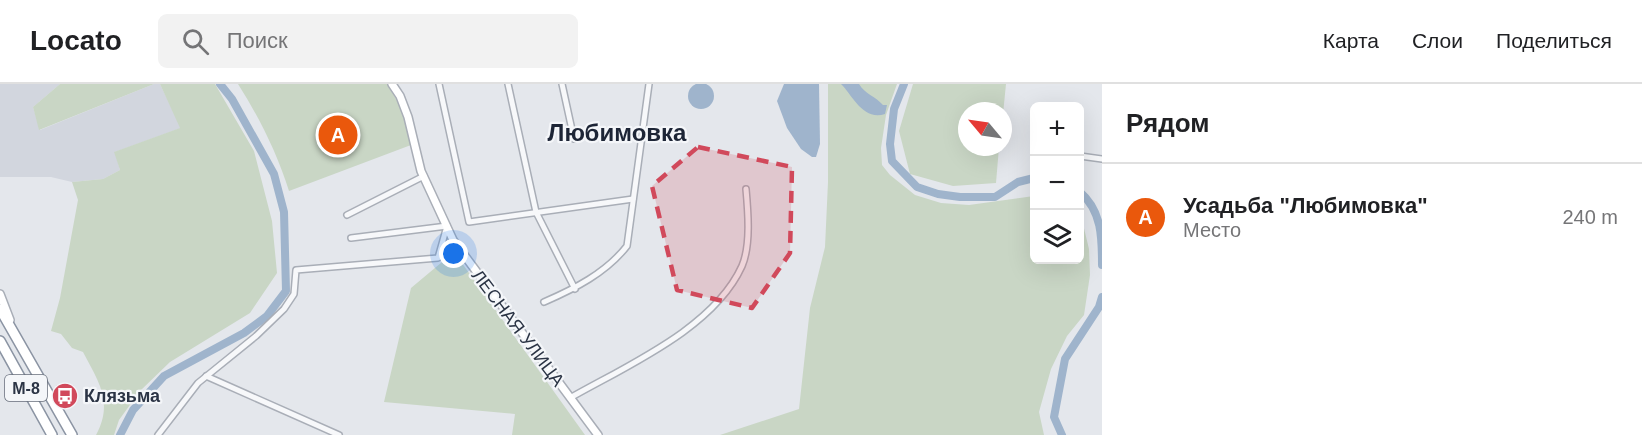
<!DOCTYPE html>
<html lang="ru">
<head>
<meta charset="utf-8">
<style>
	:root { --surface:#fff; --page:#f2f2f2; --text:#202124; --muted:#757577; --line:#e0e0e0; --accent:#ea580c }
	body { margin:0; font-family:Arial,sans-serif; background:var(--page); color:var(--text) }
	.controls { position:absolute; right:18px; top:18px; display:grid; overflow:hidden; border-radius:9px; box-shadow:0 6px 24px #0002 }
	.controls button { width:54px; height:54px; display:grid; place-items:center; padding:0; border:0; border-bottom:2px solid var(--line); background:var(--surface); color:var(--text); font:30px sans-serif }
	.compass { position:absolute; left:958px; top:18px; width:54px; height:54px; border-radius:50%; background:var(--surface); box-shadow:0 6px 24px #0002; rotate:299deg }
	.you { position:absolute; left:454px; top:170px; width:21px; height:21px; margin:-15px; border:4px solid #fff; border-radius:50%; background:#1a73e8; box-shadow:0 0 0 9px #1a73e833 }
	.badge { display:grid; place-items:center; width:39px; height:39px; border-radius:50%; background:var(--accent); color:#fff; font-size:20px; font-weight:700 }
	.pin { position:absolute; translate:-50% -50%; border:3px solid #fff; box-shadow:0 2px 6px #0006 }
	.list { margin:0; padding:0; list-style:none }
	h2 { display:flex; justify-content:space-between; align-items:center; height:78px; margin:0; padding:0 24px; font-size:26px }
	h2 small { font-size:20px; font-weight:400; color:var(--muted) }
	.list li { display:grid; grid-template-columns:39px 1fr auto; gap:18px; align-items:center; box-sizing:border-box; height:108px; padding:0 24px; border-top:2px solid var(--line) }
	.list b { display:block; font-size:22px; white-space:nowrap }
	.list p { margin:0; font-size:20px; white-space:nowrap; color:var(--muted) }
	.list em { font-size:20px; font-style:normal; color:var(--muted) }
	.icon { flex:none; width:33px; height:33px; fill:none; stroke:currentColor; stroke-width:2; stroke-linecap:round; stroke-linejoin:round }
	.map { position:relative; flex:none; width:1102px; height:351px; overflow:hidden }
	header { display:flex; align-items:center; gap:36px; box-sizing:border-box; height:84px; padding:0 30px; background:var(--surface); border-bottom:2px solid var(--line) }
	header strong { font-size:28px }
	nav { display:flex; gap:33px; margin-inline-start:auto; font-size:21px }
	.search { width:420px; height:54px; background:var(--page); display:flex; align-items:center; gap:15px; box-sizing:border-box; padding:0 21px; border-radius:9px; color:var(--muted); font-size:22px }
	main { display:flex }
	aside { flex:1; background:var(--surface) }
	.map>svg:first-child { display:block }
	.built { fill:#d2d6de }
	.green { fill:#c9d6c5 }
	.water { fill:#9fb4cc }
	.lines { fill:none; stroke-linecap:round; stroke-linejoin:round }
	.river { stroke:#9fb4cc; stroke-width:8 }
	.street-casing { stroke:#a9aeb7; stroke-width:8 }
	.secondary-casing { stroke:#a9aeb7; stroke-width:10 }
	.highway-casing { stroke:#8b94a3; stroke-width:12 }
	.street { stroke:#f7f8fa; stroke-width:5 }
	.secondary { stroke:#fff; stroke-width:7 }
	.highway { stroke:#fff; stroke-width:9 }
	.marked { fill:#d1495b; fill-opacity:0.2; stroke:#d1495b; stroke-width:4.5; stroke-dasharray:12 8; stroke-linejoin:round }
	.labels { text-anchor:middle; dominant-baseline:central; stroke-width:4.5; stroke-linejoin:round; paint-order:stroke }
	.shield { fill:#f4f6f9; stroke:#676e7b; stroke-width:1.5 }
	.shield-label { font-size:16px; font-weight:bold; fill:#2b3445 }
	.street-label { font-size:18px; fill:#2b3445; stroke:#f4f6f9 }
	.poi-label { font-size:18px; font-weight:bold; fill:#2b3445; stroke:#f4f6f9; text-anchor:start }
	.district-label { font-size:24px; font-weight:bold; fill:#1d2536; stroke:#f4f6f9 }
</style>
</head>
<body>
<header>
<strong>Locato</strong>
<div class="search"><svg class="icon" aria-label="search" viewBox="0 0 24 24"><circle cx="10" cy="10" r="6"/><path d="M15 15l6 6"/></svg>Поиск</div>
<nav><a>Карта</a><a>Слои</a><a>Поделиться</a></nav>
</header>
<main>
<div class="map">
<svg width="1102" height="351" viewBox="0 0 1102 351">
	<rect width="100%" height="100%" fill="#e4e7ec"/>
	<path class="built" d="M0,0H60L33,23L40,46L154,0H160L181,44L115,68L120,86L103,95L72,98L51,93H0Z"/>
	<g class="green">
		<path d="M60,0H154L39,46L33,23Z"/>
		<path d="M160,0H215L254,67L272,137L277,189L250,229L170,278L140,307L119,336L114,351H96C114,318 98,297 83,268L72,264L61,250L51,247L60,214L78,116L72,98L103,95L120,86L114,68L180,44Z"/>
		<path d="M238,0H387C401,20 406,38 411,61L289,107C277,69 259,33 238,0Z"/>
		<path d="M828,0H897L886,31L881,64L882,81L890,91L915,111L941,119L969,121L1034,112V176H1080V131L1081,132L1089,165L1090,191L1084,231L1067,252L1051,285L1039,328L1044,351H720L799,325L810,224L825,163L828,98Z"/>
		<path d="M913,0H1006L1003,30V27H967V63H999L996,99L953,102L910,90L899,47Z"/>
		<path d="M454,168L585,351H512L515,330L384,318L411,204Z"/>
	</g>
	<g class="water">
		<circle cx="701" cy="12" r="13"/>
		<path d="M784,0H819L820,60L816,73H812L801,65L787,44L777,17Z"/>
		<path d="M841,0H859C865,10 875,12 883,21H887L885,30C863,37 853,12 841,0Z"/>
	</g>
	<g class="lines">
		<g class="river">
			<path d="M904,0L894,25L890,60L892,77L917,103L938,110L960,113H995L1018,98L1034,94"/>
			<path d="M1080,108C1102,127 1102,154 1102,181"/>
			<path d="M120,351L133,326L164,292L244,249L267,232L286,207L284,128L274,90L232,15L220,0"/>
			<path d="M1062,351L1054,333L1065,275L1099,223L1102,213"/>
		</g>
		<g class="street-casing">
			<g id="street">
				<path d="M439,0L469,138L633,115"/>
				<path d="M508,0L536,128L575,205"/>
				<path d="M562,0L574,55"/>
				<path d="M1080,72L1102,75"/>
				<path d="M347,131L424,92"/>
				<path d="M544,218C574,205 606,189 627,162L649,0"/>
				<path d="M206,292L339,351"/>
				<path d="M570,314C628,281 714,244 742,182C751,161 748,127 746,105"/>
				<path d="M158,351L198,299L256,252L284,225L294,210L296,186L438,174L447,142L351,154"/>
			</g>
		</g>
		<g class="secondary-casing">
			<g id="secondary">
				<path d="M392,0L400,12L408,33L421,87L453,156L598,351"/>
				<path d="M0,210L10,236"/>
			</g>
		</g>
		<g class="highway-casing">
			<g id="highway">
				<path d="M0,225L72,351"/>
				<path d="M0,257L52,351"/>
			</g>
		</g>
		<use href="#street" class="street"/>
		<use href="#secondary" class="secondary"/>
		<use href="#highway" class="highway"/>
	</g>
	<path class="marked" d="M698,63L792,83L790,169L752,224L677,206L652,102Z"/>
	<defs>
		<g id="bus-disc" transform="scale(1.35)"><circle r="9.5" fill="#d1495b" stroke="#f4f6f9"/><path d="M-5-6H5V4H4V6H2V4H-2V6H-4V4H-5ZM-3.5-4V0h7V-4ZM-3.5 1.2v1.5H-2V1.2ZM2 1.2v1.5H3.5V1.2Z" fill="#fff"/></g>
	</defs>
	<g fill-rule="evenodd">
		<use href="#bus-disc" x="65" y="312"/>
	</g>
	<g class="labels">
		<rect class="shield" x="5" y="291" width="42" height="26" rx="4.5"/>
		<g class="shield-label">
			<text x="26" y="304">М-8</text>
		</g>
		<g class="street-label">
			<text transform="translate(518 244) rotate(53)">ЛЕСНАЯ УЛИЦА</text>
		</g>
		<g class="poi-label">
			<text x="84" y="312">Клязьма</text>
		</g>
		<g class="district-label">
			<text x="617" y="48">Любимовка</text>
		</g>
	</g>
</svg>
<div class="controls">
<button>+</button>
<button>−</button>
<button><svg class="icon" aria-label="layers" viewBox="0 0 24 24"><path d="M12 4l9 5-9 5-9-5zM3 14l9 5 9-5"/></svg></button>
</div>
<svg class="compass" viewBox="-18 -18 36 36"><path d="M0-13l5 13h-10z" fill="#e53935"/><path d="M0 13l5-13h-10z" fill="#757577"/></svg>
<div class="you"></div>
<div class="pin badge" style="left:338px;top:51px">A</div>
</div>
<aside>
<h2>Рядом<small></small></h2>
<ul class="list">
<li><span class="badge">A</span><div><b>Усадьба &quot;Любимовка&quot;</b><p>Место</p></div><em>240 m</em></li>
</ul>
</aside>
</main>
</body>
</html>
